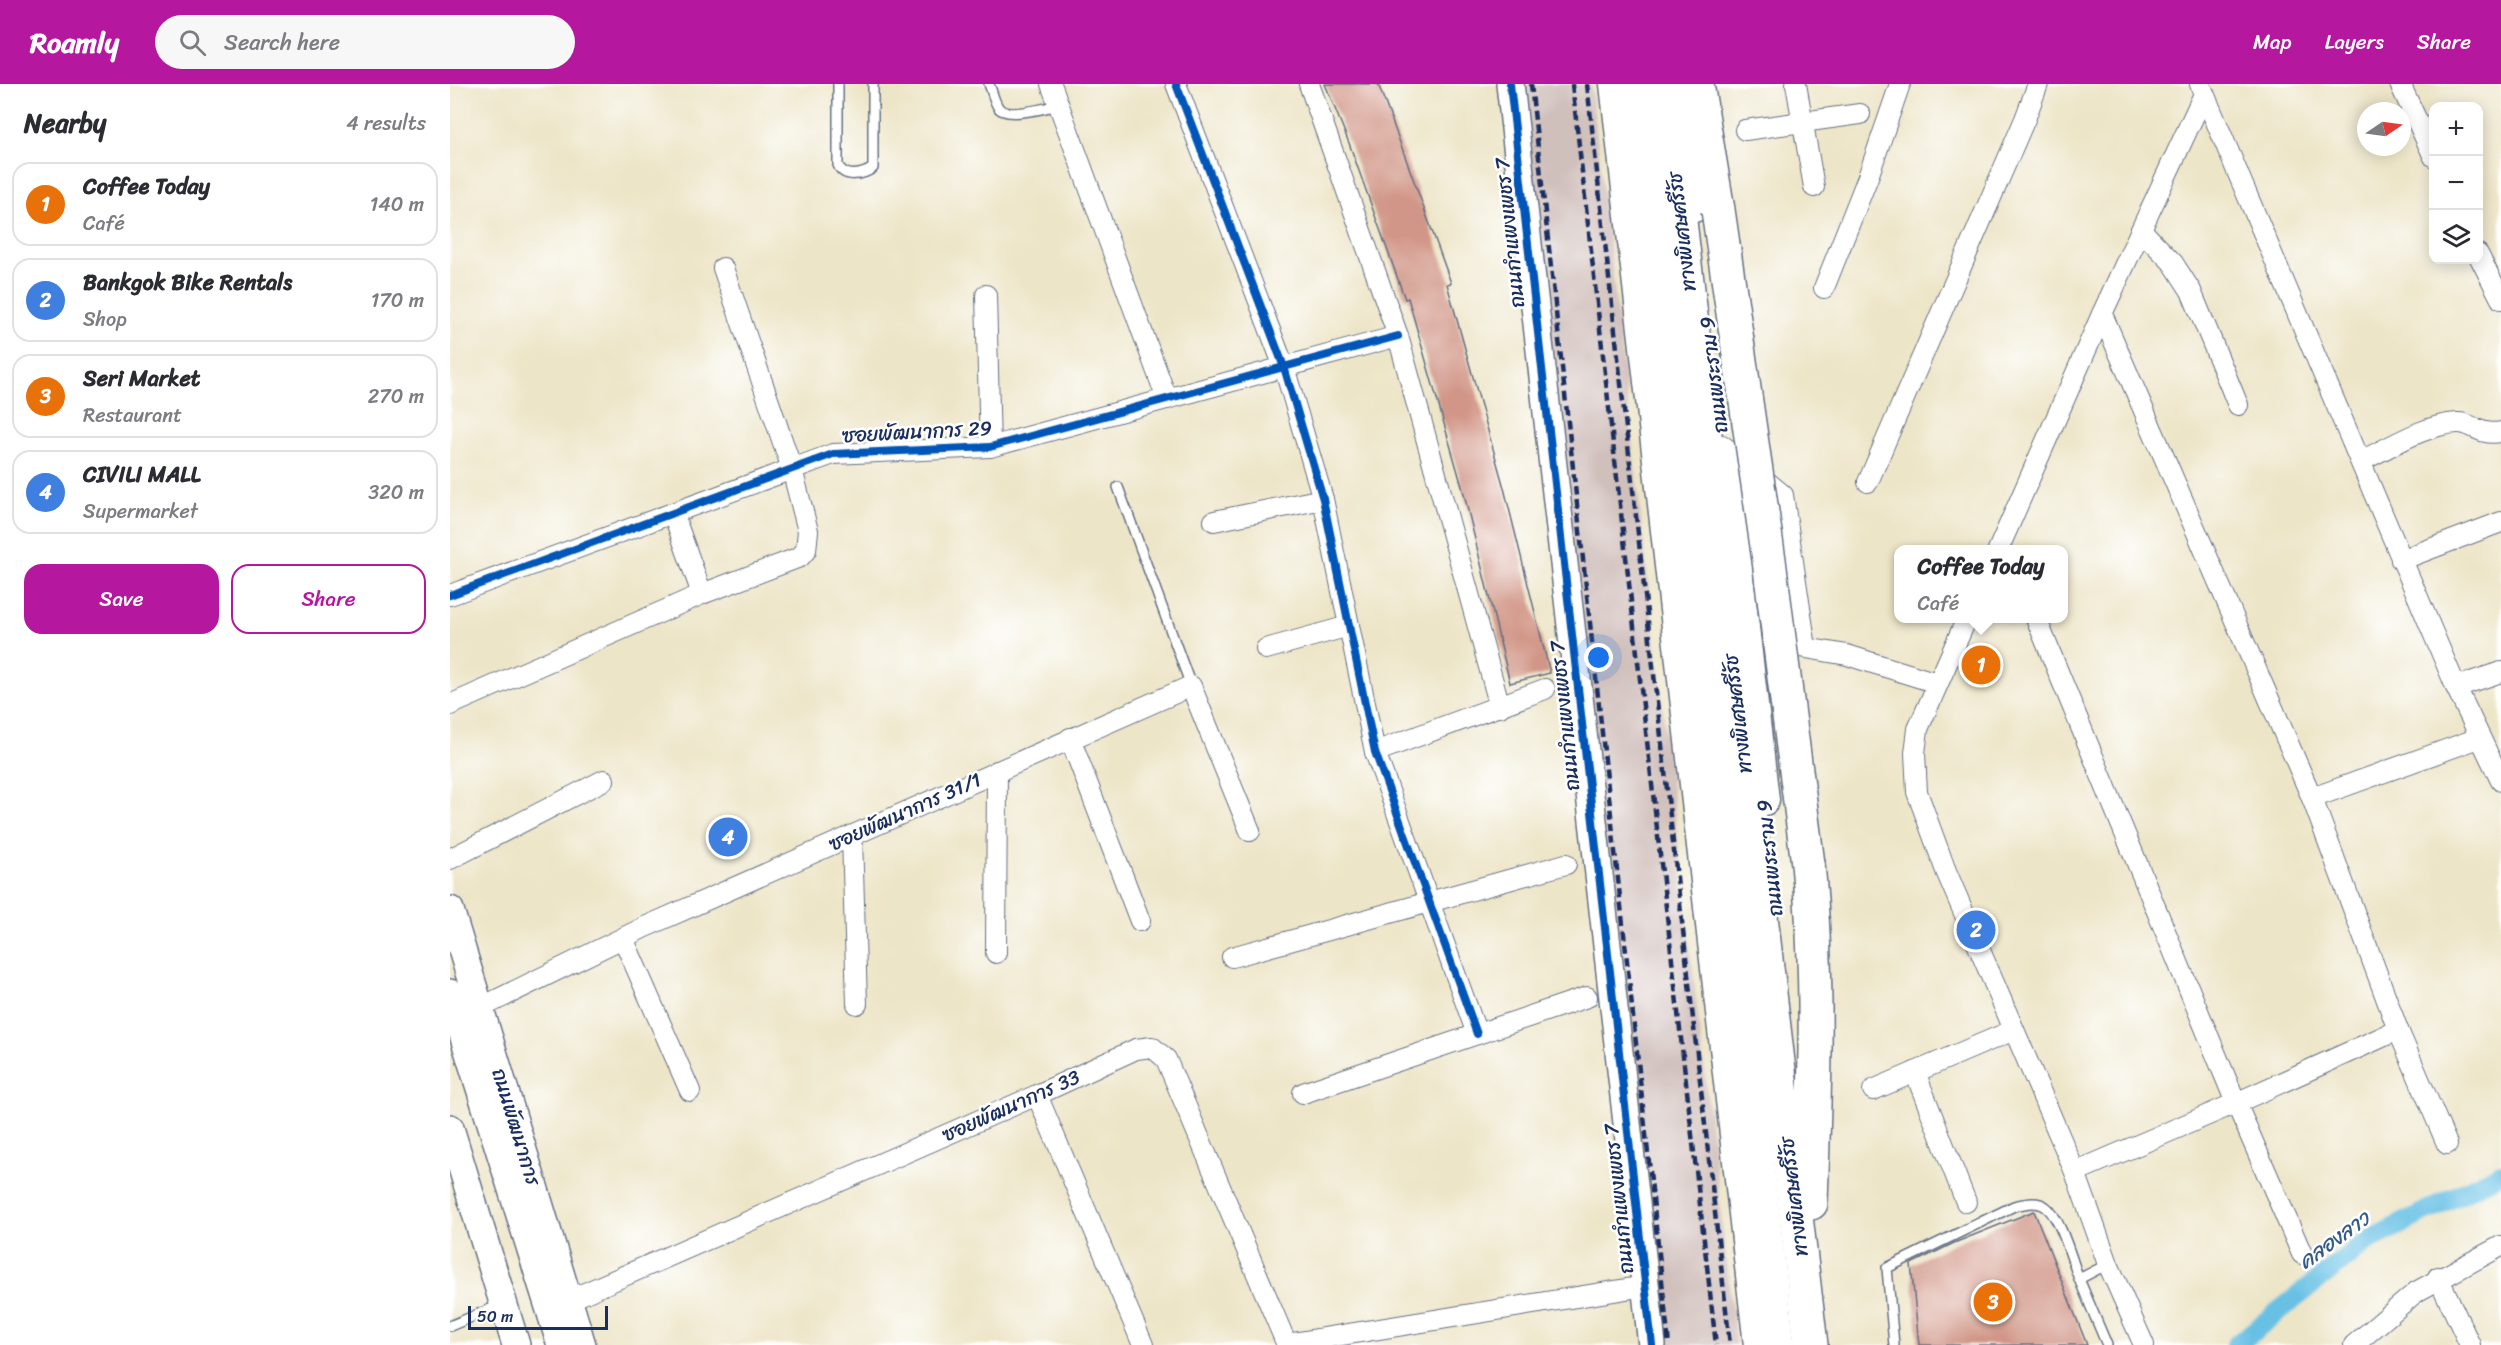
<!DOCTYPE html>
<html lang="en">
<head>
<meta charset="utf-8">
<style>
	:root { --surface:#fff; --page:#f7f7f7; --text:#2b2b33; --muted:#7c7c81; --line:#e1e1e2; --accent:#b5179e }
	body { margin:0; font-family:Sriracha,"Playpen Sans Thai",sans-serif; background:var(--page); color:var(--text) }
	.controls { position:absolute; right:18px; top:18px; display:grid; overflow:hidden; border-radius:12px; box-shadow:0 3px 15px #0003 }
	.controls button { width:54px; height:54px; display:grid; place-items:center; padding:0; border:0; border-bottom:2px solid var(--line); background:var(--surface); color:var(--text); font:30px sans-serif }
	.compass { position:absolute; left:1907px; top:18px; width:54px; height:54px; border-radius:50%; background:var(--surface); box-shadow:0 3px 15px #0003; rotate:77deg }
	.scale { position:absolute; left:18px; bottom:15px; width:140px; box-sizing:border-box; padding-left:6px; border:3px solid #1b2f5e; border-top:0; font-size:16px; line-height:21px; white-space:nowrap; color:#1b2f5e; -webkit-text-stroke:4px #fff; paint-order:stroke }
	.you { position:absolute; left:1149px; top:574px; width:21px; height:21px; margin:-15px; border:4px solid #fff; border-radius:50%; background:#1a73e8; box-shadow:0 0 0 9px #1a73e833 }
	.badge { display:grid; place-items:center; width:39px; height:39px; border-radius:50%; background:var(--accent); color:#fff; font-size:20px; font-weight:700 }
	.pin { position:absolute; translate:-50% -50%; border:3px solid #fff; box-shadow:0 2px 6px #0006 }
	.popup { position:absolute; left:1444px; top:461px; width:174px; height:78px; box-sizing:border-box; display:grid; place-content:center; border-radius:12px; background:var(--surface); filter:drop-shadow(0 2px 4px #0005); font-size:20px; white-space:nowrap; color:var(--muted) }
	.popup b { font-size:22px; color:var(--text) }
	.popup::after { content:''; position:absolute; left:50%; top:100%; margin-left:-12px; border:12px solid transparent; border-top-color:var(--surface) }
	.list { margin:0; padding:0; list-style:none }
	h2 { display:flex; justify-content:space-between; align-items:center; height:78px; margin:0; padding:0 24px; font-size:26px }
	h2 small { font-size:20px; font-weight:400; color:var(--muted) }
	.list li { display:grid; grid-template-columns:39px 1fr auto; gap:18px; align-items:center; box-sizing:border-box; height:84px; margin:0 12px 12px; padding:0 12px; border:2px solid var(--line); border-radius:18px }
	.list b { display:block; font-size:22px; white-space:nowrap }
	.list p { margin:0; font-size:20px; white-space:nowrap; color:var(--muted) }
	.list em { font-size:20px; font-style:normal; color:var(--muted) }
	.actions { display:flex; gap:12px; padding:18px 24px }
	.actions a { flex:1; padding:14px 0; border:2px solid var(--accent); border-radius:18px; text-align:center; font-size:21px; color:var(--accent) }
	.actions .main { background:var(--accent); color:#fff }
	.icon { flex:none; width:33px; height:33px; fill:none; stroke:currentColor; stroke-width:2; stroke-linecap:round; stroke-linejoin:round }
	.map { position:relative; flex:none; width:2051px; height:1261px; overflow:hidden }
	header { display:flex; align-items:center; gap:36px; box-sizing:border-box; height:84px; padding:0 30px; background:var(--accent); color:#fff }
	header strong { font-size:28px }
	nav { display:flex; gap:33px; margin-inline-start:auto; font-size:21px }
	.search { width:420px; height:54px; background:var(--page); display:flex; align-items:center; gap:15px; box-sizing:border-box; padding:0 21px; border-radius:33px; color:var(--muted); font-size:22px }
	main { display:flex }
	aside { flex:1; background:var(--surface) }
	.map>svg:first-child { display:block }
	.industrial { fill:#d0c0bc }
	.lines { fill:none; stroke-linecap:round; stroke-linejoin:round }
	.canal { stroke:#68c1e5; stroke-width:20 }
	.building { fill:#d19687 }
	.lane-casing { stroke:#646f83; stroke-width:12 }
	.street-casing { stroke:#646f83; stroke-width:22 }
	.secondary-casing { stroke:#646f83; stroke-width:30 }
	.primary-casing { stroke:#646f83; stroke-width:33 }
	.highway-casing { stroke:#646f83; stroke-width:36 }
	.lane { stroke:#fff; stroke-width:9 }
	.street { stroke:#fff; stroke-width:20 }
	.secondary { stroke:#fff; stroke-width:27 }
	.primary { stroke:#fff; stroke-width:30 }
	.highway { stroke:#fff; stroke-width:33 }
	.rail { stroke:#1b2f5e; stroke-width:4.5; stroke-dasharray:9 4.5; stroke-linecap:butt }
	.highway-bridge-casing { stroke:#646f83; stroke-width:36; stroke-linecap:butt }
	.highway-bridge { stroke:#fff; stroke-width:33 }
	.cycleway-casing { stroke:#fff; stroke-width:11 }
	.cycleway { stroke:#0057b8; stroke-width:8 }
	.labels { text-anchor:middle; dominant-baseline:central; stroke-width:5; stroke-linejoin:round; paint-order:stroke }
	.street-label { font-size:20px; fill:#1b2f5e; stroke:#fff }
	.water-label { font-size:21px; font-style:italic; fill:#325b86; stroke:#fff }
</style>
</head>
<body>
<header>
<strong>Roamly</strong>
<div class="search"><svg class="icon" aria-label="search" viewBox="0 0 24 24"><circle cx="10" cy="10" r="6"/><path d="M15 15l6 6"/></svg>Search here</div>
<nav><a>Map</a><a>Layers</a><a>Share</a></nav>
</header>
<main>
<aside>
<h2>Nearby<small>4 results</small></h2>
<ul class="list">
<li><span class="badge" style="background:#e8710a">1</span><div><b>Coffee Today</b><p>Café</p></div><em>140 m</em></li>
<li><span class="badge" style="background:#3f7fe0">2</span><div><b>Bankgok Bike Rentals</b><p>Shop</p></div><em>170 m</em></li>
<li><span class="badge" style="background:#e8710a">3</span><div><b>Seri Market</b><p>Restaurant</p></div><em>270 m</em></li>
<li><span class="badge" style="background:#3f7fe0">4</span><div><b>CIVILI MALL</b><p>Supermarket</p></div><em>320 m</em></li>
</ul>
<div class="actions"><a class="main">Save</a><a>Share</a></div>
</aside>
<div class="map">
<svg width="2051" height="1261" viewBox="0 0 2051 1261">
	<rect width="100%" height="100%" fill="#fff"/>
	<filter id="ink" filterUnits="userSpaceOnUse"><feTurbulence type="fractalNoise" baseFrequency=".0167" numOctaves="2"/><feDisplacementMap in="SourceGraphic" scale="12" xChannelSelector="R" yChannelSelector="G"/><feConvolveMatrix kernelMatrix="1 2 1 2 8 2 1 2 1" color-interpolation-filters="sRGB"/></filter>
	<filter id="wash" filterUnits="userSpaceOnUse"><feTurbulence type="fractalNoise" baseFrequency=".008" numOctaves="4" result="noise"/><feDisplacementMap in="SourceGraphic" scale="24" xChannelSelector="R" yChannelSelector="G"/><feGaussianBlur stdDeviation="1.35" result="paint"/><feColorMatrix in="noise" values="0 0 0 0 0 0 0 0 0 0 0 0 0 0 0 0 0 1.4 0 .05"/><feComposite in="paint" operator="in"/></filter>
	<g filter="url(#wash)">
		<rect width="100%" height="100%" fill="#ede5c7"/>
		<path class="industrial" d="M1057,0H1141L1286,1261H1197Z"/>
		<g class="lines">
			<path class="canal" d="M1786,1261L1916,1158L2051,1089"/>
		</g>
		<g id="blocks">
			<g class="building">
				<path d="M875,0H928L948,53L1001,199L997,200L1054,404L1100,589L1060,599L1013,406L958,214L955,215L899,59Z"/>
				<path d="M1584,1127L1637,1261H1469L1461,1180L1504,1159Z"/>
			</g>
		</g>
	</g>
	<g filter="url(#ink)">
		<use href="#blocks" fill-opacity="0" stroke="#646f83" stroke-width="1.5"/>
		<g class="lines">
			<g class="lane-casing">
				<g id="lane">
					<path d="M388,0V81C394,95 413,91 423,84V0"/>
					<path d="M539,0C542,7 544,17 548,23C555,35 596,24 608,21"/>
					<path d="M668,403L741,602"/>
					<path d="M1629,1195L1657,1261"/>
					<path d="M0,1242L50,1221"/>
					<path d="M1444,1261L1437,1184L1564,1122C1574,1120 1587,1116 1596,1123C1611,1134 1622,1177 1629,1195L1658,1180"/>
				</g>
			</g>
			<g class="street-casing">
				<g id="street">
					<path d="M601,0L717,315"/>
					<path d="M726,0L834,283L873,415L925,668L1027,950"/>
					<path d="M859,0L948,252L1050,623"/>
					<path d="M1346,0L1364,103"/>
					<path d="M1750,0L2006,603L2051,697"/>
					<path d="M1950,0L1984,73"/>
					<path d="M1295,46L1410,30"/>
					<path d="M1691,146L1723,179L1741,207L1788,321"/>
					<path d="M2028,170L2051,215"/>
					<path d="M1374,204L1418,93L1450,0"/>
					<path d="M536,211L540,363"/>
					<path d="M1652,230L1862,714L1948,946L1997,1060"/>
					<path d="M1272,361L1333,411L1356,564L1397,571L1487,599"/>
					<path d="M1911,377C1941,363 1974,341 2007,339C2023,338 2027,352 2051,348"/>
					<path d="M1418,398L1575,35L1588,0"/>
					<path d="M223,429L252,510"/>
					<path d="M764,437L873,415"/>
					<path d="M1548,466L1652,230L1754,10"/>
					<path d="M1951,476L2051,438"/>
					<path d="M0,511L383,370L540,363L948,252"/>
					<path d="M1517,534L1468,645L1465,669L1467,708L1496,787L1625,1088L1658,1180L1694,1261"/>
					<path d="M1586,534L1786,1019L1852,1170"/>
					<path d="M816,565L899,542"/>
					<path d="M2006,603L2051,588"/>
					<path d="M0,621L252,510L350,473L356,466L358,447L342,385L273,184"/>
					<path d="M620,654L690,837"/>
					<path d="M925,668L1095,605"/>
					<path d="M1862,714L2029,654"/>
					<path d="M402,752L407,920"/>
					<path d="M0,775L154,696"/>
					<path d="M173,854L240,1007"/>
					<path d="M546,869L547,687"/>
					<path d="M782,873L1116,780"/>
					<path d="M30,924L195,843L741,602L800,747"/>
					<path d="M1465,988L1516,1118"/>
					<path d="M1423,1006L1564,946"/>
					<path d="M853,1009L1137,913"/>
					<path d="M587,1011L693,1261"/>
					<path d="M1625,1088L1786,1019L1948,946"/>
					<path d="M1988,1193L2020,1261"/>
					<path d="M119,1216L587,1011L686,965L702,963L716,975L837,1261"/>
					<path d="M836,1260L1195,1202"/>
					<path d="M1904,1261L1966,1208L2051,1162"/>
				</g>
			</g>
			<g class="secondary-casing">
				<g id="secondary">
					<path d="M1060,0L1202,1261"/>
					<path d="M0,826L132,1261"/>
					<path d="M0,909L111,1261"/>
					<path d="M0,1044L66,1261"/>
				</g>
			</g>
			<g class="primary-casing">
				<g id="primary">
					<path d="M1165,0L1309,1261"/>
					<path d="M1233,0L1244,123"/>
					<path d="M1275,379L1314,716"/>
				</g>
			</g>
			<g class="highway-casing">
				<g id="highway">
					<path d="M1183,0L1328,1261"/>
					<path d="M1214,0L1361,1261"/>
					<path d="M1247,0L1268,126"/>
					<path d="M1358,780C1369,893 1365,1005 1361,1119"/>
				</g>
			</g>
			<use href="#lane" class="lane"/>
			<use href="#street" class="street"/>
			<use href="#secondary" class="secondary"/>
			<use href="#primary" class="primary"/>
			<use href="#highway" class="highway"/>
			<g class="rail">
				<path d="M1081,0L1219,1261"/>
				<path d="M1122,0L1266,1261"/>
				<path d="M1137,0L1280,1261"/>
			</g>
			<g class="highway-bridge-casing">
				<path id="highway-bridge" d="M1268,126L1319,476L1358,780"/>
			</g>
			<use href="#highway-bridge" class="highway-bridge"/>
			<g class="cycleway-casing">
				<g id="cycleway">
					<path d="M726,0L834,283L873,415L925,668L1027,950"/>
					<path d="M1060,0L1202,1261"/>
					<path d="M0,511L383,370L540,363L948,252"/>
				</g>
			</g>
			<use href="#cycleway" class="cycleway"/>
		</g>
	</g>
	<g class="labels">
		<g class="street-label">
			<text transform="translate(1232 148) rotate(-97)">ทางพิเศษศรีรัช</text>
			<text transform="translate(1060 149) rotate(-96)">ถนนกำแพงเพชร 7</text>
			<text transform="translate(1264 291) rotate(-97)">ถนนพระราม 9</text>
			<text transform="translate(467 348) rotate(-3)">ซอยพัฒนาการ 29</text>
			<text transform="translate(1288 630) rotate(-97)">ทางพิเศษศรีรัช</text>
			<text transform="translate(1115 632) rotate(-96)">ถนนกำแพงเพชร 7</text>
			<text transform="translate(455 728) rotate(-24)">ซอยพัฒนาการ 31/1</text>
			<text transform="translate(1320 774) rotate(-96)">ถนนพระราม 9</text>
			<text transform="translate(561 1022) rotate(-24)">ซอยพัฒนาการ 33</text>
			<text transform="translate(66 1043) rotate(73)">ถนนพัฒนาการ</text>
			<text transform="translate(1344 1113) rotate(-97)">ทางพิเศษศรีรัช</text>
			<text transform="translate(1169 1115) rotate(-96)">ถนนกำแพงเพชร 7</text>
		</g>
		<g class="water-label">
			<text transform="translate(1884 1156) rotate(-36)">คลองลาว</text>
		</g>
	</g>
</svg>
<div class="controls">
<button>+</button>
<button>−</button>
<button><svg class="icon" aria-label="layers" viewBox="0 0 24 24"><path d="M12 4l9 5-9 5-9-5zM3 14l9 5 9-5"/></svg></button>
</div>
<svg class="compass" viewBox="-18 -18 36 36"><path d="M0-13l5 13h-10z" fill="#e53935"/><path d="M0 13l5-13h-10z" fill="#7c7c81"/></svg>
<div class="scale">50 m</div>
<div class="you"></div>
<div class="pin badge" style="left:1531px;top:581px;background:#e8710a">1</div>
<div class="popup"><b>Coffee Today</b>Café</div>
<div class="pin badge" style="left:1526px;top:846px;background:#3f7fe0">2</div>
<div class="pin badge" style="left:1543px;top:1218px;background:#e8710a">3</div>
<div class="pin badge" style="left:278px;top:753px;background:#3f7fe0">4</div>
</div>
</main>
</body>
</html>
